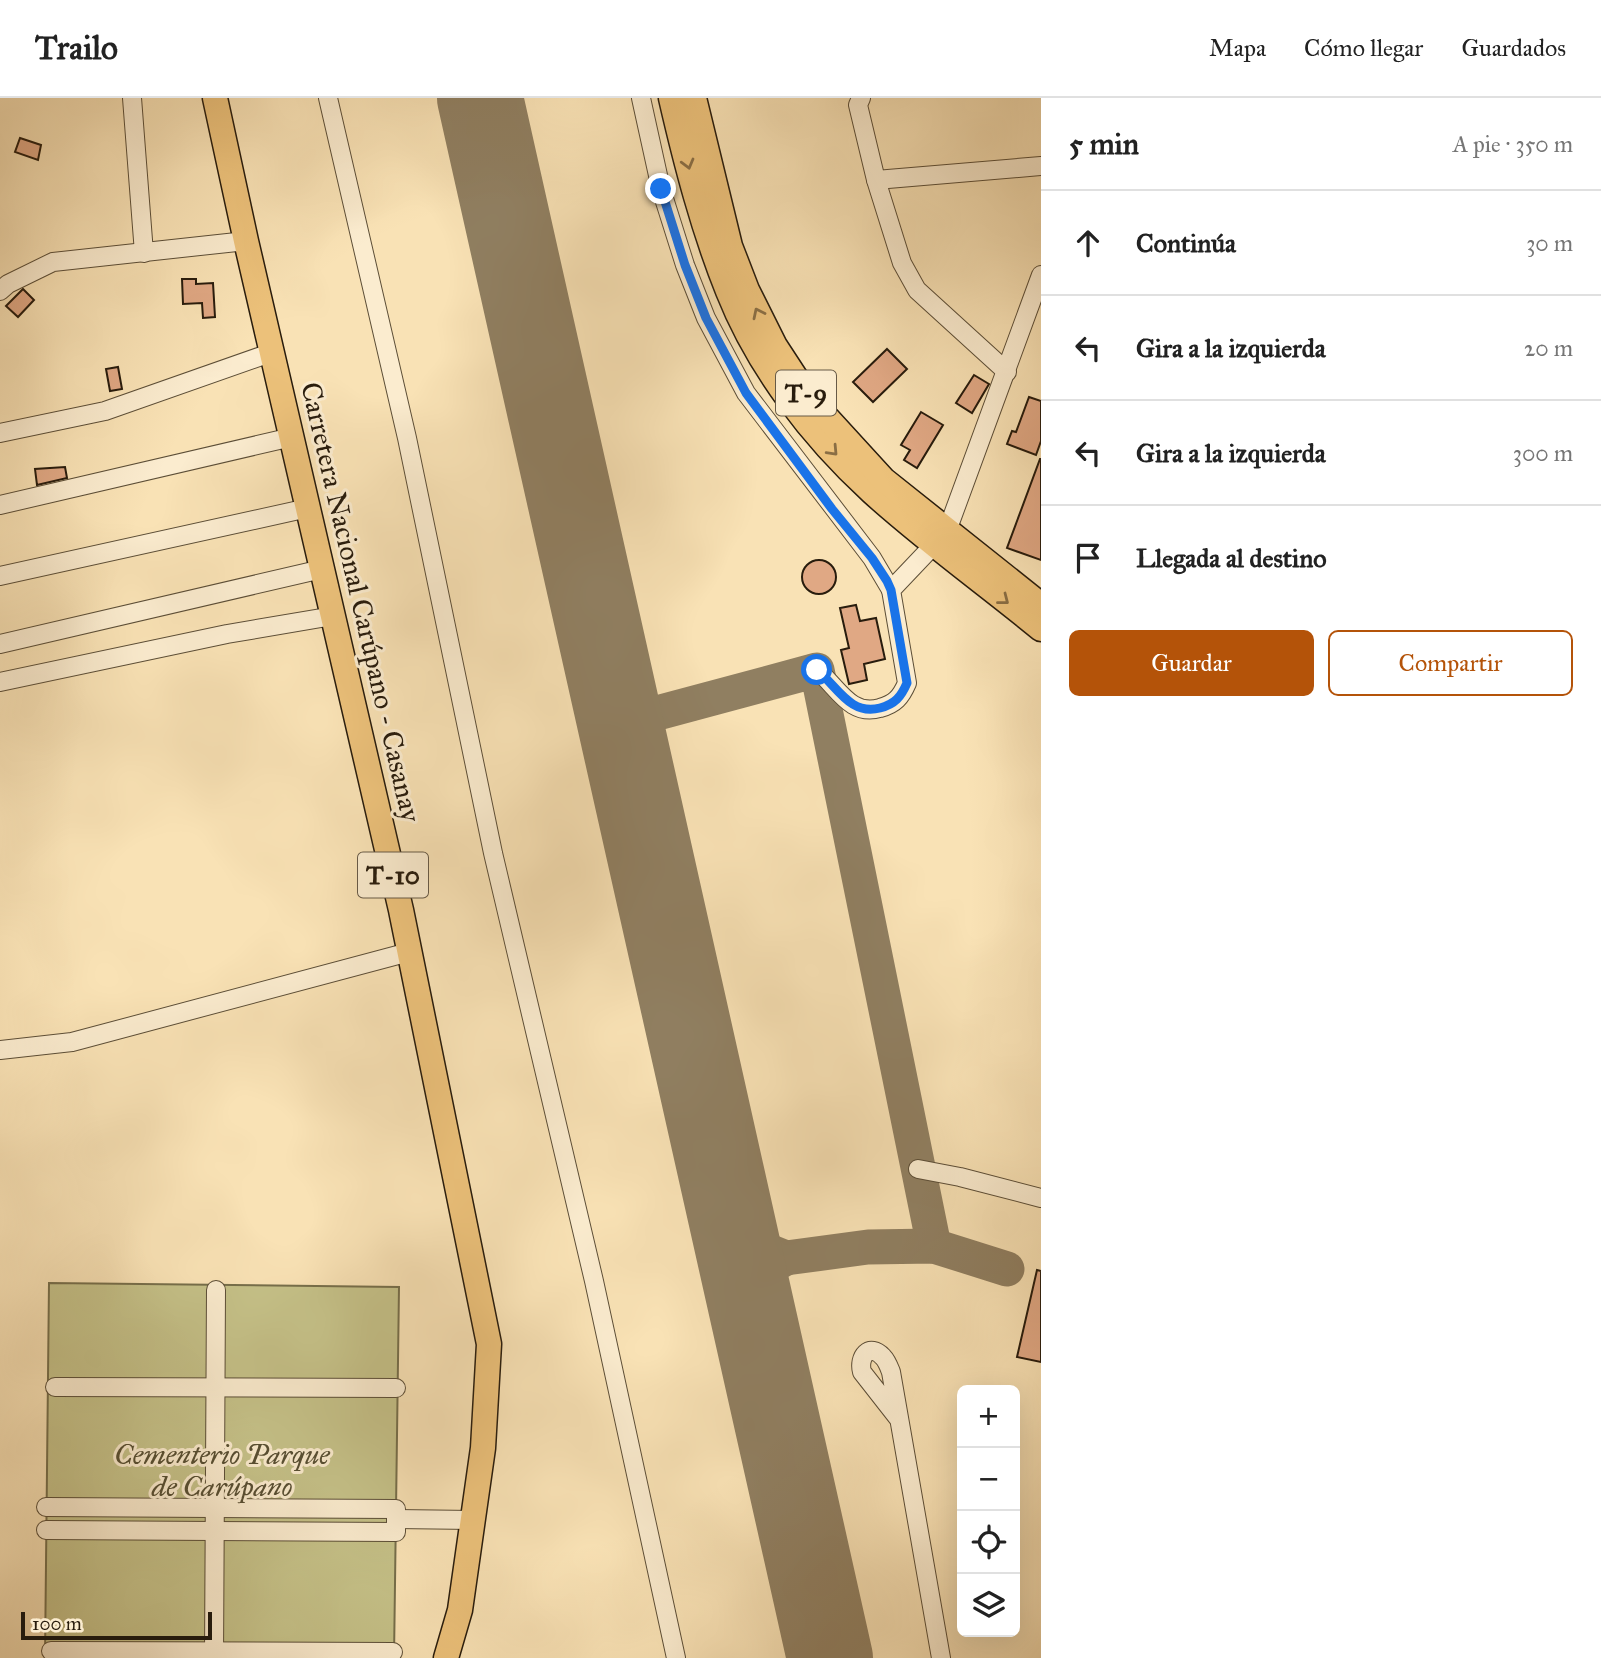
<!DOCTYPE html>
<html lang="es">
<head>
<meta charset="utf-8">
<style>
	:root { --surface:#fff; --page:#f6f6f6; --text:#222; --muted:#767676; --line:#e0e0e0; --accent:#b45309 }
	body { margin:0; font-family:"IM FELL Great Primer",serif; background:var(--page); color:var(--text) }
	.controls { position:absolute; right:21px; bottom:21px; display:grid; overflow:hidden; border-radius:10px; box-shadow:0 7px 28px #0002 }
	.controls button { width:63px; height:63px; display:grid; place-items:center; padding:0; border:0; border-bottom:2px solid var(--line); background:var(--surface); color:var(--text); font:35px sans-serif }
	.scale { position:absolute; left:21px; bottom:18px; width:191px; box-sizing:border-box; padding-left:7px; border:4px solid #281c0d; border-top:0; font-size:19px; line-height:24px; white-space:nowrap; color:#281c0d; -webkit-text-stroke:5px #fbeccf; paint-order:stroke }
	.stop { position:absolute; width:21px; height:21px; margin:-16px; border:5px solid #1a73e8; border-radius:50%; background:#fff }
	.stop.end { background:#1a73e8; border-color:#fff; box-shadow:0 2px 7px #0008 }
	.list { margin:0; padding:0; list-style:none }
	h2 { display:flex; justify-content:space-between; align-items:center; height:91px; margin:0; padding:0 28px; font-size:30px }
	h2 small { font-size:23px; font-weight:400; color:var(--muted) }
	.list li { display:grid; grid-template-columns:46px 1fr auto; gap:21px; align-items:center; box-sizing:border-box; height:105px; padding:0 28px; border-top:2px solid var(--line) }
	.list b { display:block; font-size:26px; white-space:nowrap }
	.list em { font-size:23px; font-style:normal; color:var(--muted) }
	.actions { display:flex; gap:14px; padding:21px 28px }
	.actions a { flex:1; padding:16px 0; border:2px solid var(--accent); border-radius:10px; text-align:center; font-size:24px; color:var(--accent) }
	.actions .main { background:var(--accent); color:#fff }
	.icon { flex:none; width:38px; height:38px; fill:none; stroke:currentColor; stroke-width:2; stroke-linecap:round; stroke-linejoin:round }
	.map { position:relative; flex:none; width:1041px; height:1560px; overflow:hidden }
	header { display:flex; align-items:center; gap:42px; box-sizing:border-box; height:98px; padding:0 35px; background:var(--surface); border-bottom:2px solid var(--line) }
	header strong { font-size:33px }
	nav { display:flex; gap:38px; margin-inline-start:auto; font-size:24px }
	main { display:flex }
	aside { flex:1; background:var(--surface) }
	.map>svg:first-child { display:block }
	.green { fill:#c5c188; stroke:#766e4a; stroke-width:2 }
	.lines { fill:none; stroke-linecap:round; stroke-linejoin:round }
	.taxiway { stroke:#907f61; stroke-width:35 }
	.runway { stroke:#907f61; stroke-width:86 }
	.building { fill:#e0a884; stroke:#281c0d; stroke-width:2 }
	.minor-casing { stroke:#5c4e37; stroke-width:20 }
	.highway-casing { stroke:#281c0d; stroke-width:27 }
	.minor { stroke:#fbeccf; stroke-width:18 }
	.highway { stroke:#ecc17a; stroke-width:24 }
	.oneway { stroke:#8a6e44 }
	.route { stroke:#1a73e8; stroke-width:9 }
	.labels { text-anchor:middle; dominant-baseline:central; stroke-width:6; stroke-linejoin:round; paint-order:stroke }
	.shield { fill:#fbeccf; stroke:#675a47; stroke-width:2 }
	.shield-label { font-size:26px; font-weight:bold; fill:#281c0d }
	.street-label { font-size:28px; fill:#281c0d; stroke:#fbeccf }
	.park-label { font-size:28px; font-style:italic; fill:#574e32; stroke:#fbeccf }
</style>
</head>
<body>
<header>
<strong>Trailo</strong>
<nav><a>Mapa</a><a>Cómo llegar</a><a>Guardados</a></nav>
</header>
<main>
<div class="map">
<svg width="1041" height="1560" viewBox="0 0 1041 1560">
	<rect width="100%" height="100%" fill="#f9e2b5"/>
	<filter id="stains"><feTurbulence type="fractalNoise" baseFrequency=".00286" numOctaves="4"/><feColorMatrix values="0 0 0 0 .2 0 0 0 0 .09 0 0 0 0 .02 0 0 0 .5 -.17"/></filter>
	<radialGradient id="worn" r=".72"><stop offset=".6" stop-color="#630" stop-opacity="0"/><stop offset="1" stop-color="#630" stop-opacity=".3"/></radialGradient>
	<path class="green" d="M49,1185L399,1189L394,1560H45Z"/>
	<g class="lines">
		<g class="taxiway">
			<path d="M620,625L817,572L934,1148"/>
			<path d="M733,1130L749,1145L786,1160C764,1171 759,1182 750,1204"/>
			<path d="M786,1160L868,1149L934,1148L1007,1171"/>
		</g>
		<path class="runway" d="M480,0L830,1560"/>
	</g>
	<g class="building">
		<path d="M20,40L41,47L38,62L15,54Z"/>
		<path d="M182,181H196V186L213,185L215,219L203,220L202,205L183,206Z"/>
		<path d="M23,191L34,202L18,219L6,208Z"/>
		<path d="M887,251L907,271L873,304L853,284Z"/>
		<path d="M118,269L122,291L110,293L106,271Z"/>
		<path d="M974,277L989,286L972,315L956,305Z"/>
		<path d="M1029,299L1041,303V343L1036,357L1007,346L1012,333L1016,334Z"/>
		<path d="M921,314L943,327L917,370L904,362L910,352L901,347Z"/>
		<path d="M1040,361H1041V462L1007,450Z"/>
		<path d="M65,369L67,380L37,387L35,371Z"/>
		<circle cx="819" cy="479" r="17"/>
		<path d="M856,507L860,523L876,520L885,561L864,566L867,582L849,586L841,552L849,550L840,510Z"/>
		<path d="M1037,1172L1041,1173V1264L1017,1259Z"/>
	</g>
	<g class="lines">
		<g class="minor-casing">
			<g id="minor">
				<path d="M132,0L144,155"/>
				<path d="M328,0L407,340L493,755L594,1183L676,1560"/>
				<path d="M641,0L661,91L685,167L706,220L746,295L872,460L891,492"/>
				<path d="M861,0L858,7L876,82L902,165L917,192L1007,274"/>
				<path d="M876,82L1041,68"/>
				<path d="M0,193L8,186L53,164L246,143"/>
				<path d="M0,335L105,313L273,254"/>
				<path d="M0,407L292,339"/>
				<path d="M0,478L308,410"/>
				<path d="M0,546L322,471"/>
				<path d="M817,572C837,588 850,619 880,610C895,606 901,599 907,585L891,492L947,433L1041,177"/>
				<path d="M0,584L227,536L333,518"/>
				<path d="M0,952L72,944L409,854"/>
				<path d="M918,1071L960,1079L1041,1100"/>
				<path d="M55,1289L396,1290"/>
				<path d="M898,1320L862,1274C858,1259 869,1244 883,1259C887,1263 889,1269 891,1274L941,1560"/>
				<path d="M396,1421L473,1422"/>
				<path d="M46,1432L396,1434V1411L46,1409"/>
				<path d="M51,1553L393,1554"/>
				<path d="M214,1560L216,1192"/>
			</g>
		</g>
		<g class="highway-casing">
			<g id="highway">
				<path d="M215,0L246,143L401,812L489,1246L483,1350L460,1512L446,1560"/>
				<path d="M671,0C686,65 703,131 728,193C758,269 812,339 872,394C926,443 985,485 1041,531"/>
				<path d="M694,0L730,148L747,192L775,248L809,300L884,382L1041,507"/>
			</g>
		</g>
		<use href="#minor" class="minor"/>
		<use href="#highway" class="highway"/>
	</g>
	<defs><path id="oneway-chevron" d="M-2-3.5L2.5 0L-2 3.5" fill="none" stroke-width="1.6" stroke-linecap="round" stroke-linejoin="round" transform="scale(1.75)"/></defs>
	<g class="oneway">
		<use href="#oneway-chevron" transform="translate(688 66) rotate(75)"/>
		<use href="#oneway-chevron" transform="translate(758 215) rotate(-116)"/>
		<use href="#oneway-chevron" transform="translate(833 353) rotate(47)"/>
		<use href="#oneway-chevron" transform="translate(1004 502) rotate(38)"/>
	</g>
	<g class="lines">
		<path class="route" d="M661,91L685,167L706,220L746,295L832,411L872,460L887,483L891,492L907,585C901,599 895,606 880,610C850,618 837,588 817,572"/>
	</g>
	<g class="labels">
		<g class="shield">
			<rect x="776" y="272.5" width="60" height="45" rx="5"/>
			<rect x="358" y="754.5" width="70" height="45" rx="5"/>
		</g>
		<g class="shield-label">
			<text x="806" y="295">T-9</text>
			<text x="393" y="777">T-10</text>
		</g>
		<g class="street-label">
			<text transform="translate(361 504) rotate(77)">Carretera Nacional Carúpano - Casanay</text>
		</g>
		<g class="park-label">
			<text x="222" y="1356">Cementerio Parque<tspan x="222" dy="32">de Carúpano</tspan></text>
		</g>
	</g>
	<rect width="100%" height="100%" filter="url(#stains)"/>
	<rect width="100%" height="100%" fill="url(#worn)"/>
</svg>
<div class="controls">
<button>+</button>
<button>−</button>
<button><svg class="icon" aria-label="locate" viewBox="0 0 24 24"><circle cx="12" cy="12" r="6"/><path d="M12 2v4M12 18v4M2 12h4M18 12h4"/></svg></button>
<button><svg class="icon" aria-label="layers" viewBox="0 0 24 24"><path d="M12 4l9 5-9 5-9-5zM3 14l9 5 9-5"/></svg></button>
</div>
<div class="scale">100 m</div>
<div class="stop" style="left:817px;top:572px"></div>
<div class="stop end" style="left:661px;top:91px"></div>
</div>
<aside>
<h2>5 min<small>A pie · 350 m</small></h2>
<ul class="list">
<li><svg class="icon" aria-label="ahead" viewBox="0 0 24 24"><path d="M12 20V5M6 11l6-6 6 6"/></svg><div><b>Continúa</b></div><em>30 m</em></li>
<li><svg class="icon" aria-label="left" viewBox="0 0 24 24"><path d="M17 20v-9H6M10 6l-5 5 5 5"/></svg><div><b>Gira a la izquierda</b></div><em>20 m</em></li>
<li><svg class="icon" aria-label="left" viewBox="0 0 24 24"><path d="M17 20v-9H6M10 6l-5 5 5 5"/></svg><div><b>Gira a la izquierda</b></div><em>300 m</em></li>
<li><svg class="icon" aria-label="arrive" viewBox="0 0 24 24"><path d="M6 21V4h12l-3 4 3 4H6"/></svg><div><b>Llegada al destino</b></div></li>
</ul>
<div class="actions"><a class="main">Guardar</a><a>Compartir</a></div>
</aside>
</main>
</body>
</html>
